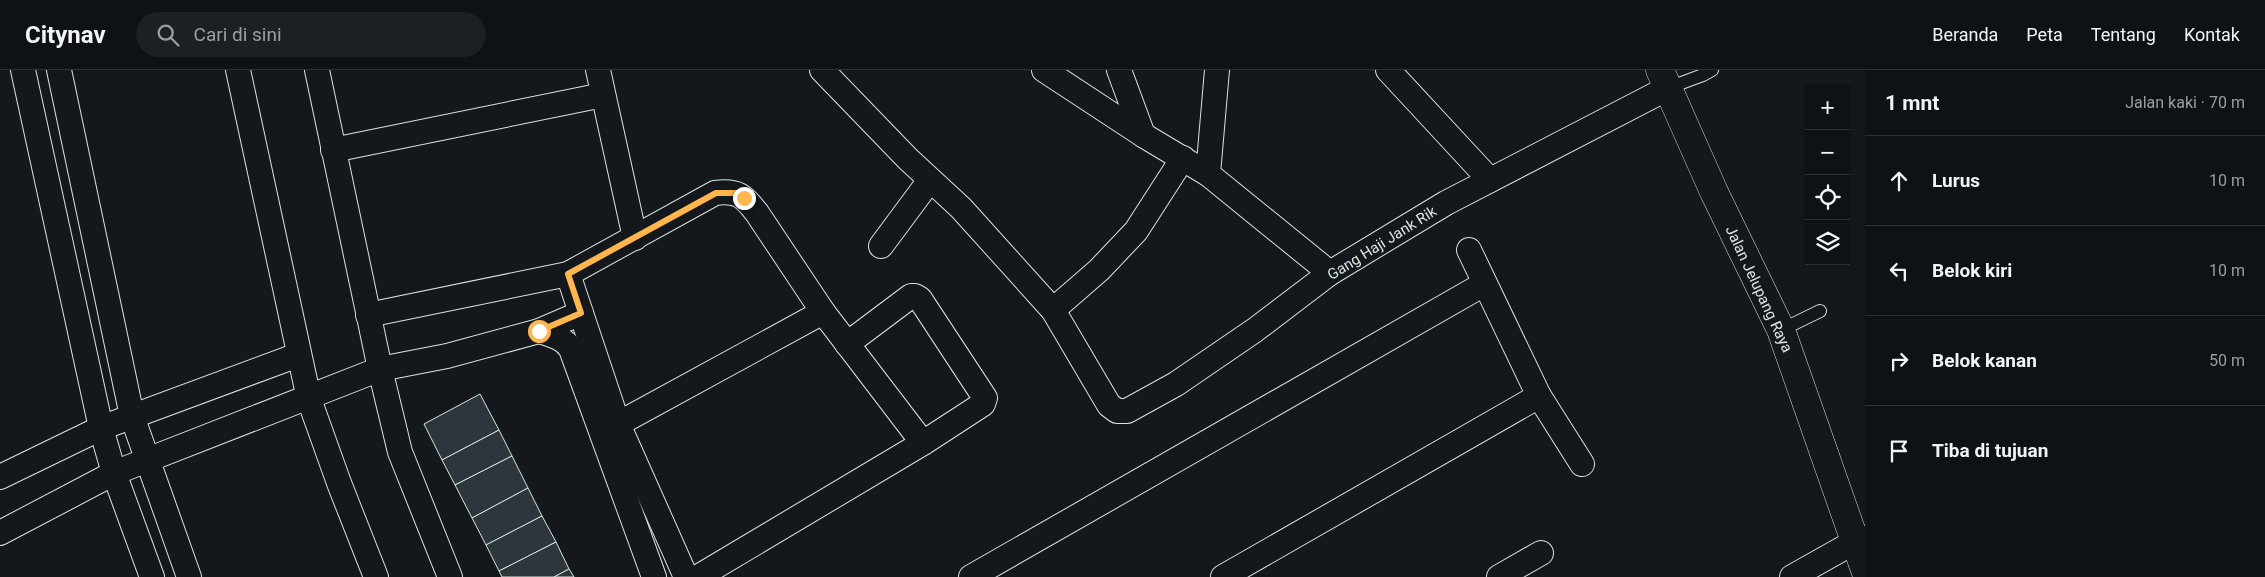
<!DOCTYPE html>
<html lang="id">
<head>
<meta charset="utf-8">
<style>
	:root { --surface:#0f1215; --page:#1d2022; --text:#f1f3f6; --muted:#9b9ea0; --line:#2f3234 }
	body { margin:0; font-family:Roboto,sans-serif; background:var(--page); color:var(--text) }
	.controls { position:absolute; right:15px; top:15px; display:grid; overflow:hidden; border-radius:0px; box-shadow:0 1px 4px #0004 }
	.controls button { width:45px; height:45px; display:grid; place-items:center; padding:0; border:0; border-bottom:1px solid var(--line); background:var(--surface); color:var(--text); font:25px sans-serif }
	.stop { position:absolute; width:15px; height:15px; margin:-11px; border:4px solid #ffb74d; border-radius:50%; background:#fff }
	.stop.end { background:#ffb74d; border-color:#fff; box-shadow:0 1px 5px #0008 }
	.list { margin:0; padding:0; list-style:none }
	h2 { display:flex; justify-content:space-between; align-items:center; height:65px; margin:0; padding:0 20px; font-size:21px }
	h2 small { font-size:16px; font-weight:400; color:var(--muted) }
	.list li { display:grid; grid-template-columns:32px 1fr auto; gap:15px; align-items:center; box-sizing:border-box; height:90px; padding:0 20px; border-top:1px solid var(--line) }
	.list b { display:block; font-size:19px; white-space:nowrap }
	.list em { font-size:16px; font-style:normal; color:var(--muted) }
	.icon { flex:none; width:28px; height:28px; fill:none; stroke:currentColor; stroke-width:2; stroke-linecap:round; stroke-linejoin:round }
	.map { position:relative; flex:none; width:1865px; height:507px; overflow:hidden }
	header { display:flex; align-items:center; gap:30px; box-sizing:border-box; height:70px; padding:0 25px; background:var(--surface); border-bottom:1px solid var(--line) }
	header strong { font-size:24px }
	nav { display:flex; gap:28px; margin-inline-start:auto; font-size:18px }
	.search { width:350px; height:45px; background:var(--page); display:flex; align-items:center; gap:12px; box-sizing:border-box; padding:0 18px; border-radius:28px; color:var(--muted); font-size:19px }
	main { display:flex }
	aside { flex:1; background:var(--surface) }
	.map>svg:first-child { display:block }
	.building { fill:#2c363c; stroke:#d8e6dc }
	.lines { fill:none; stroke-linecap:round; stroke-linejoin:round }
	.lane-casing { stroke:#d8e6dc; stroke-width:14 }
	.street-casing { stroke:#d8e6dc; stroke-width:26 }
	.secondary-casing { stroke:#d8e6dc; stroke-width:29 }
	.lane { stroke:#14181c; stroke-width:12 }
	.street { stroke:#14181c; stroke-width:24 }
	.secondary { stroke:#14181c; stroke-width:28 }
	.route { stroke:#ffb74d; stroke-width:6 }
	.labels { text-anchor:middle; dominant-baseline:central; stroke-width:4; stroke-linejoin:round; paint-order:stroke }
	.street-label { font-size:15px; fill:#d8e6dc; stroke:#14181c }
</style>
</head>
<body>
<header>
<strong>Citynav</strong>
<div class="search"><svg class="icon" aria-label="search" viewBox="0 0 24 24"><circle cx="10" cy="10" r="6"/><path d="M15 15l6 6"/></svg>Cari di sini</div>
<nav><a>Beranda</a><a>Peta</a><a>Tentang</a><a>Kontak</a></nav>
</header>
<main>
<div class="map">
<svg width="1865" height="507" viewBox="0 0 1865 507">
	<rect width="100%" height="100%" fill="#14181c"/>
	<g class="building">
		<path d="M480,324L499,360L442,390L424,354Z"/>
		<path d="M499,360L512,386L455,415L442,390Z"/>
		<path d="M512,386L528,418L472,448L455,415Z"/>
		<path d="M528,418L542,446L486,475L472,448Z"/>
		<path d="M542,446L556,472L499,501L486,475Z"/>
		<path d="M556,472L569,499L554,507H502L499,501Z"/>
		<path d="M569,499L574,507H554Z"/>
	</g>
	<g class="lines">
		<g class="lane-casing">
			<g id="lane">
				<path d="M1668,18L1703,5L1712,0"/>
				<path d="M1781,260L1820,241"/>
			</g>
		</g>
		<g class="street-casing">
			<g id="street">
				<path d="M23,0L101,358L114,403L152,507"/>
				<path d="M59,0L132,346L189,507"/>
				<path d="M238,0L309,329L339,413L376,507"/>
				<path d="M317,0L380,299L400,382L450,507"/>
				<path d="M598,0L635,168"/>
				<path d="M822,0L908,89L961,138L1053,240L1109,335L1117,341H1127L1176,314L1255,260L1330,203L1446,133L1668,18"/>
				<path d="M1044,0L1143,65L1208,104L1330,203"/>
				<path d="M1119,0L1143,65"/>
				<path d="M1388,0L1490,110"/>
				<path d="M333,80L603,25"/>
				<path d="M1208,104L1217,0"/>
				<path d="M881,176L930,110"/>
				<path d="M1469,180L1539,326L1582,394"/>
				<path d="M568,204L618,354L686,507"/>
				<path d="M1053,240L1099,200L1136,161L1183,88"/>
				<path d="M368,245L568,204L715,123C738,120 744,126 757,143L823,242L923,373"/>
				<path d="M539,261C552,265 564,268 571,279L654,507"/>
				<path d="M605,361L823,242"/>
				<path d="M0,407L101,358L298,285"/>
				<path d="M0,463L114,403L380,299L447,286L539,261L581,243"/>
				<path d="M698,507L923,373L983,334L985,328L920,229L915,226H911L847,274"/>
				<path d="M971,507L1484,214"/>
				<path d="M1223,507L1539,326"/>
				<path d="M1499,507L1541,483"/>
				<path d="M1792,507L1856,471L1865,468"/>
			</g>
		</g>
		<g class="secondary-casing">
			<path id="secondary" d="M1660,0L1714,122L1781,260L1865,500"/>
		</g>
		<use href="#lane" class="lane"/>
		<use href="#street" class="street"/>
		<use href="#secondary" class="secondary"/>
	</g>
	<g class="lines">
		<path class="route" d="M539,261L581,243L568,204L716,123H736L744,128"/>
	</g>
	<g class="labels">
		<g class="street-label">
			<text transform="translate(1382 173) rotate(-32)">Gang Haji Jank Rik</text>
			<text transform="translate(1759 219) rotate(65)">Jalan Jelupang Raya</text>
		</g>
	</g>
</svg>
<div class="controls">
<button>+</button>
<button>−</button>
<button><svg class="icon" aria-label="locate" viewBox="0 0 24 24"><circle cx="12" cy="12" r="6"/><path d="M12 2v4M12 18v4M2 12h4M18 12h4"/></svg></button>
<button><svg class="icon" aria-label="layers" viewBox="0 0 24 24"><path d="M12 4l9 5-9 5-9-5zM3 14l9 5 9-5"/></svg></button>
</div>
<div class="stop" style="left:539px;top:261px"></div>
<div class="stop end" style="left:744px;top:128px"></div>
</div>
<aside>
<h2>1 mnt<small>Jalan kaki · 70 m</small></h2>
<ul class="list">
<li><svg class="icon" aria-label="ahead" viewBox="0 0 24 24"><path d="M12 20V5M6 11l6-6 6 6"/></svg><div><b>Lurus</b></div><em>10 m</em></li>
<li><svg class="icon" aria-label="left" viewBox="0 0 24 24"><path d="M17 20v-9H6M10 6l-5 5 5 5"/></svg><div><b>Belok kiri</b></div><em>10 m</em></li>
<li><svg class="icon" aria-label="right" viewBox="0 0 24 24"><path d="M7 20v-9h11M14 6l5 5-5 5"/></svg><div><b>Belok kanan</b></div><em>50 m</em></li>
<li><svg class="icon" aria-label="arrive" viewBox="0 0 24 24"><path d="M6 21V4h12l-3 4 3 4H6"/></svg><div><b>Tiba di tujuan</b></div></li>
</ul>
</aside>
</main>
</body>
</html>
